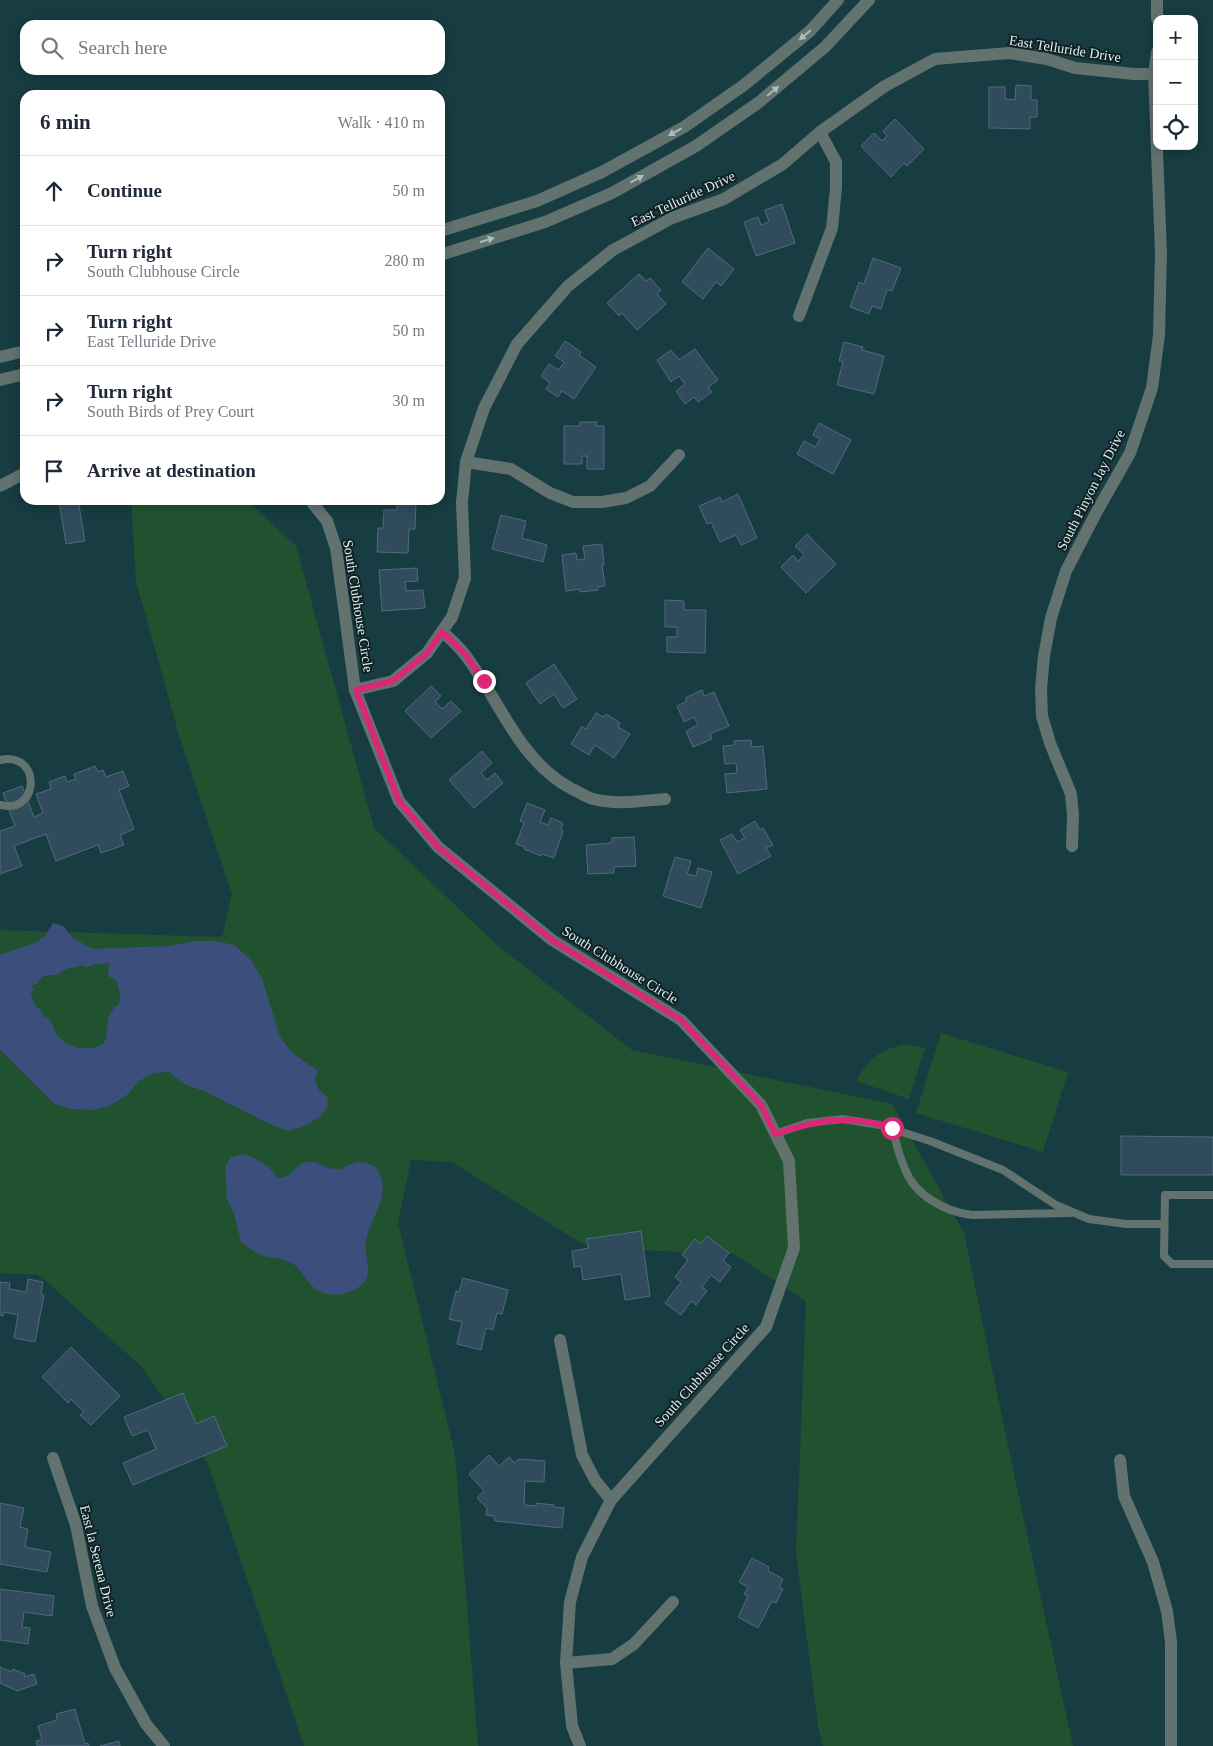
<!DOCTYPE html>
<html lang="en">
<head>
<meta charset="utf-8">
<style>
	:root { --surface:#fff; --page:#f6f6f7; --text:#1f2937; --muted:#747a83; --line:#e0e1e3 }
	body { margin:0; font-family:Georgia,serif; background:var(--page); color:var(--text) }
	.controls { position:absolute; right:15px; top:15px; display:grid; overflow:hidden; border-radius:10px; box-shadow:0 2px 12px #0003 }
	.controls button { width:45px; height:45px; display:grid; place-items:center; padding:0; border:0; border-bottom:1px solid var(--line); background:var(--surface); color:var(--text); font:25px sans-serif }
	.stop { position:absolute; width:15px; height:15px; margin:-11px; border:4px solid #db2777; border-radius:50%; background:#fff }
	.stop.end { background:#db2777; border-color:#fff; box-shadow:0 1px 5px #0008 }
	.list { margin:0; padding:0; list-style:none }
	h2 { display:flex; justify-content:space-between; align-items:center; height:65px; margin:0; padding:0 20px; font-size:21px }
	h2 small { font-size:16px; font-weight:400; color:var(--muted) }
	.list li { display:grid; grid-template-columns:32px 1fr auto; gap:15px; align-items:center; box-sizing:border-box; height:70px; padding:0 20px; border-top:1px solid var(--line) }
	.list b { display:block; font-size:19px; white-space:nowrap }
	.list p { margin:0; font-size:16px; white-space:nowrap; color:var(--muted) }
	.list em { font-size:16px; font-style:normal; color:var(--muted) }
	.icon { flex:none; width:28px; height:28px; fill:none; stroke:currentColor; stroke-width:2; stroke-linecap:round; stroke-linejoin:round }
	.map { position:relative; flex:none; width:1213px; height:1746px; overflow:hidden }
	.search { position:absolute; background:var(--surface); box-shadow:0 2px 12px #0003; left:20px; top:20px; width:425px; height:55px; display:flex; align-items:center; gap:12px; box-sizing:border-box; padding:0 18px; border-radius:15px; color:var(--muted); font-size:19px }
	.panel { position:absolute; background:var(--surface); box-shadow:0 2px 12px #0003; left:20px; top:90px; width:425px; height:415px; border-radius:15px }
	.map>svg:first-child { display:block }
	.green { fill:#205230 }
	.water { fill:#3c4f7c; fill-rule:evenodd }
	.building { fill:#304b5c; stroke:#4f6b7d }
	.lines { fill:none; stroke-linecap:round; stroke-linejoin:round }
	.lane { stroke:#62726e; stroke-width:8 }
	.street { stroke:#62726e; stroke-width:12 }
	.oneway { fill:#abbebe }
	.route { stroke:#db2777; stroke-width:6 }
	.labels { text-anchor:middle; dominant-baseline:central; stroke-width:4; stroke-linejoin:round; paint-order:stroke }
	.street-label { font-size:14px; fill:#dbf0f3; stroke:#112123 }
</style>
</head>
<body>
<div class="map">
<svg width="1213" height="1746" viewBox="0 0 1213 1746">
	<rect width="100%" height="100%" fill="#173c42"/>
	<g class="green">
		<path d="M131,500H235L253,506L296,546L374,828L497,945L632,1050L892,1104L964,1233L1011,1460L1073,1746H823L818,1726L796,1553L806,1301L734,1254L589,1248L452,1162L411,1160L398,1223L455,1454L478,1746H304L208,1464L142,1367L39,1275L0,1273V930L222,937L232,894L179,735L136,581Z"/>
		<path d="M941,1033L1068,1072L1043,1152L916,1113Z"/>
		<path d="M904,1044L925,1048L909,1099L856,1081C870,1057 877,1052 904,1044Z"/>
	</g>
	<g class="water">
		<path d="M53,923L63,926L74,939L93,949L170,946L194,941H216L234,945L249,958L262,978L280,1037L292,1053L318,1071L315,1080L319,1090L328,1098L327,1109L318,1118L302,1127L289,1131L274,1126L204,1091L184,1084L169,1072L154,1073L139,1081L127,1095L109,1106L94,1110L72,1109L55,1104L0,1049V955L37,942L45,936ZM109,963L108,976L116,980L120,993L119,1004L114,1008L108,1018L106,1039L104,1043L95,1048H78L64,1042L55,1033L53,1025L46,1016L43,1018L42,1011L35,1006L31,993V991H35L32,987L33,984H38C42,970 50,978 59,974C63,972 61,970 66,969C72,967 76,968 82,965L86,967L94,964Z"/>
		<path d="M244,1154C260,1160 267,1164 278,1178C295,1176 292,1169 303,1163C314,1158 325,1169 336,1169C348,1170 354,1156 372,1165C377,1168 380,1174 382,1180C386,1205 369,1219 366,1242C363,1261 379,1279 352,1291C341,1296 322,1296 313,1287C306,1280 301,1269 293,1264C284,1258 273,1258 264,1256C255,1253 248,1247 241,1242L234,1214L227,1199L225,1167L231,1157Z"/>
	</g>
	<g class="building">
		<path d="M1016,85L1031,86V100H1037V117H1030V129L989,128V87H1005V99L1015,100Z"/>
		<path d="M895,119L924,149L907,166L904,163L891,177L861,146L874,133L882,141L887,136L883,131Z"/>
		<path d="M782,204L795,243L756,256L744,222L758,217L761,225L769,222L765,210Z"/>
		<path d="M708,248L734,269L721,286L716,282L703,299L682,282Z"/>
		<path d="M873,258L901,268L892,291L887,290L881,309L872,306L869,314L850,307L859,282L864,284Z"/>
		<path d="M639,274L646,281L650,278L661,290L657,294L666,304L637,330L622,313L619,316L607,303Z"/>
		<path d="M565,341L581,352L579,355L596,367L574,399L562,391L558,397L546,389L550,383L541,376L549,364L559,370L564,362L555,356Z"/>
		<path d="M844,342L863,347L862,350L884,356L874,394L837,385L843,362L839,361Z"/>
		<path d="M695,349L718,380L708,387L712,392L698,402L694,397L685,404L676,391L685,384L679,376L671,382L657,360L671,350L679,360Z"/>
		<path d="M580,422H597L596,426H604V469H587V456H582V464H564V426H580Z"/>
		<path d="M819,423L851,440L833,474L797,454L804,441L815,447L820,439L813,435Z"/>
		<path d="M738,494L757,538L741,545L736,535L720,542L711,522L707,524L699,506L720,497L722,502Z"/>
		<path d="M65,500H78L85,541L66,544L59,501Z"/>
		<path d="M397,501H416L415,529H409L408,553L377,552L378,528H383L384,510H397Z"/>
		<path d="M501,515L526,521L522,538L547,545L543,562L492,549Z"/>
		<path d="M807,534L836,564L806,593L781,567L793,555L798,561L804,555L795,546Z"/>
		<path d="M602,544L604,565H602L605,586L598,587V590L580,592V589L566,591L562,555L576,553L577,560L585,559L583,546Z"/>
		<path d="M417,568L418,581L405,582L406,591L423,590L425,608L382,611L379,570Z"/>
		<path d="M665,600L684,601V610H706L705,653L667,652V637H677V627H665Z"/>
		<path d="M554,664L577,699L563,708L554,694L540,704L526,683Z"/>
		<path d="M431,686L441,696L435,702L442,709L451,701L461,711L431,738L405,711Z"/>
		<path d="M702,690L704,696L714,692L729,726L710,734L712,739L693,747L686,731L698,725L694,717L684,722L677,706L687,701L685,698Z"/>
		<path d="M596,713L603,717L606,714L620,723L618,727L630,734L614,758L595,745L589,755L571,744L582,726L586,729Z"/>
		<path d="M751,740L752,747L763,746L767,789L727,793L725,774L737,773L736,763L725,764L723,746L734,745V741Z"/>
		<path d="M482,751L492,763L481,773L487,780L495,773L503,783L474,808L449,780Z"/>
		<path d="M95,766L98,772L103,770L106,777L123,771L129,786L119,790L134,829L120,835L124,845L101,853L98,845L56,861L46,834L14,846L22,866L0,874V831L15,826L3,793L22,786L34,817L43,813L36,794L51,789L49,782L65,776L67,782L76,779L74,774Z"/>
		<path d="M527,803L545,810L540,822L548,825L551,818L563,823L561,830L563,831L554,858L542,854L541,856L524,849L525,847L516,844L524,823L520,821Z"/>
		<path d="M755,821L760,830L763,828L773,845L766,848L771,856L738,874L720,840L732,834L737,842L745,838L740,830Z"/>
		<path d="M634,837L636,866L614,867V873L588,874L586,845L612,843V838Z"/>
		<path d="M675,857L691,861L687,874L696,876L698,868L712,872L701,908L663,896Z"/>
		<path d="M1121,1136L1213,1137V1175H1121Z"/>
		<path d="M641,1231L650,1296L625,1300L621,1274L583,1280L581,1266L574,1267L572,1251L589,1248L586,1239Z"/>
		<path d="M707,1236L729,1253L723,1261L731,1267L720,1282L711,1275L702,1287L707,1291L696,1305L691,1301L681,1315L665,1303L681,1282L675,1277L688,1260L682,1255L695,1239L701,1244Z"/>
		<path d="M463,1278L508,1290L502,1314L497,1313L493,1330L486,1328L481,1350L457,1344L462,1322L449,1319L456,1291L459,1292Z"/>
		<path d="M28,1279L43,1282L41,1294L44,1295L35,1342L14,1338L18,1315L4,1312L3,1316L0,1315V1282L10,1283L9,1289L26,1292Z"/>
		<path d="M71,1347L120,1396L91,1425L80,1415L84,1412L71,1399L68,1403L42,1377Z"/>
		<path d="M183,1393L196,1424L214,1416L227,1446L133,1485L123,1463L156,1449L148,1430L132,1436L124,1417Z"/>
		<path d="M489,1455L499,1466L509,1457L514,1463L519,1459L545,1461L544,1482L525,1481L524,1505L536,1506V1503L554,1505V1507L564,1508L562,1528L495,1521L494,1516L486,1515L487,1508L477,1498L484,1491L469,1474Z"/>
		<path d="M0,1503L24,1508L20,1527L28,1529L25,1547L51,1552L47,1572L0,1564Z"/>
		<path d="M752,1558L769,1567L768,1571L783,1579L779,1587L783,1589L776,1603L772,1601L758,1628L738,1617L748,1596L744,1594L748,1587L739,1582Z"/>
		<path d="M0,1589L54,1596L52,1616L24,1612L22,1627L30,1628L28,1644L0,1640Z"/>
		<path d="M0,1667L12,1672L13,1669L25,1674L24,1677L34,1674L37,1684L17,1691L0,1683Z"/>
		<path d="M75,1709L85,1744L88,1743L89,1746H37L36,1741L42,1740L38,1726L57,1720L56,1714Z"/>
		<path d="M119,1741L120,1746H100Z"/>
	</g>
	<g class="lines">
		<g class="lane">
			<path d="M0,760C42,751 40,815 0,805"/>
			<path d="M892,1128C896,1142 899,1156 905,1169C915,1196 946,1212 972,1215L1070,1213"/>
			<path d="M775,1134L807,1123L843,1119L880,1125L930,1141L1003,1170L1056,1205L1089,1219L1126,1224H1164"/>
			<path d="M1213,1195H1165L1164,1256L1172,1264H1213"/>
		</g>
		<g class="street">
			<path d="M1157,0V19"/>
			<path d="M440,231L537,201L602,172L684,127L744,85L810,31L838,0"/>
			<path d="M440,255L545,222L612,193L696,146L758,103L825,47L869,0"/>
			<path d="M799,316L832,228L836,188V162L820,132"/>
			<path d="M0,357L25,351"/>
			<path d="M0,380L25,374"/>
			<path d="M466,462L511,469L550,493L573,502H602L626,498L650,486L679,455"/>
			<path d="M0,486L25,473"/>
			<path d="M310,500L327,521L336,548L355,690L399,801L438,847L552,940L681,1020L761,1105L789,1161L794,1248L766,1327L611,1500L582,1557L570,1602L566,1663L572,1726L580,1746"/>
			<path d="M442,631C450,639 460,647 466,656C500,701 519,761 572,789C579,792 586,797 593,799C617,805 641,801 665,799"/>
			<path d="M355,690L393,681L427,653L452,617L465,578L462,502L466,462L484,408L517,344L568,286L613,250L672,218L724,199L783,164L820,132L885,86L935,59L1009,53L1047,59L1075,68L1134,74H1154"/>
			<path d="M1072,846L1073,815L1071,794L1050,743L1042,716L1041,689L1044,656L1051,618L1066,571L1096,513L1130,453L1152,388L1159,335L1161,253L1154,74L1157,52"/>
			<path d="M560,1340L582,1455L595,1480L611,1500"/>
			<path d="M53,1458L76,1525L92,1606L115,1668L146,1724L164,1746"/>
			<path d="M1120,1460L1124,1496L1153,1562L1167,1611L1171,1642V1746"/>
			<path d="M566,1663L612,1659L634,1644L673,1602"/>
		</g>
	</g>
	<defs><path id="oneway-solid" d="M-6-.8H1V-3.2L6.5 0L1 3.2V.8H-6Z" transform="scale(1.25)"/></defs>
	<g class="oneway">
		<use href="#oneway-solid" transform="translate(805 35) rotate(140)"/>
		<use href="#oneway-solid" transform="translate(773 91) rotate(-39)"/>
		<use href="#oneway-solid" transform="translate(675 132) rotate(151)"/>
		<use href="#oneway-solid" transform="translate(637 179) rotate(-29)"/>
		<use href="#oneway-solid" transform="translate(487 240) rotate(-17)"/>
	</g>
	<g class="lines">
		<path class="route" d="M484,681L465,654L442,632L427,653L393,681L356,690L399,801L438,847L552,940L681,1020L761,1105L775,1134C818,1120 848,1114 892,1128"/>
	</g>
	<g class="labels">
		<g class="street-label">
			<text transform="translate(1065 49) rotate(9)">East Telluride Drive</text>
			<text transform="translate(683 199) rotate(-25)">East Telluride Drive</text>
			<text transform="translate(1091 490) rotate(-63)">South Pinyon Jay Drive</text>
			<text transform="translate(358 606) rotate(81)">South Clubhouse Circle</text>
			<text transform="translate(620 965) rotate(32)">South Clubhouse Circle</text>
			<text transform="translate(702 1375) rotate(-48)">South Clubhouse Circle</text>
			<text transform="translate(98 1561) rotate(76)">East la Serena Drive</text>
		</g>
	</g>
</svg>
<div class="controls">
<button>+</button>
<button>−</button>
<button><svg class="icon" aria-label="locate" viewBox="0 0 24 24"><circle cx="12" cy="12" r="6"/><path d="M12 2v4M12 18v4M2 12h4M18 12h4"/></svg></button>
</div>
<div class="stop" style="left:892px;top:1128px"></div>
<div class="stop end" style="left:484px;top:681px"></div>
<div class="search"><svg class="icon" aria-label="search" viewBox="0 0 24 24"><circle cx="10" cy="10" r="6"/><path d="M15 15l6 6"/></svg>Search here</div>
<section class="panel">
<h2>6 min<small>Walk · 410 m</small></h2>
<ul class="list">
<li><svg class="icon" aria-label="ahead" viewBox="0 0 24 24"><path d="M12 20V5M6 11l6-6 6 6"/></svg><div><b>Continue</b></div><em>50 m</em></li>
<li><svg class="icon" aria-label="right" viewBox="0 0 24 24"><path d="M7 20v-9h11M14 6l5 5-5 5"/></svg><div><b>Turn right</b><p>South Clubhouse Circle</p></div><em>280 m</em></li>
<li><svg class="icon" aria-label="right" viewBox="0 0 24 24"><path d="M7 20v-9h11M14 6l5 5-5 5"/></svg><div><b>Turn right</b><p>East Telluride Drive</p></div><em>50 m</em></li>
<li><svg class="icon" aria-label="right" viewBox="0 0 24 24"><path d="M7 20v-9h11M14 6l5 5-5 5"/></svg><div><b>Turn right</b><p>South Birds of Prey Court</p></div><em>30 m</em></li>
<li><svg class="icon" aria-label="arrive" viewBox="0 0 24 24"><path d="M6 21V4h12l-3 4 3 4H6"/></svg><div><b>Arrive at destination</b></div></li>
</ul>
</section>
</div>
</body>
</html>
